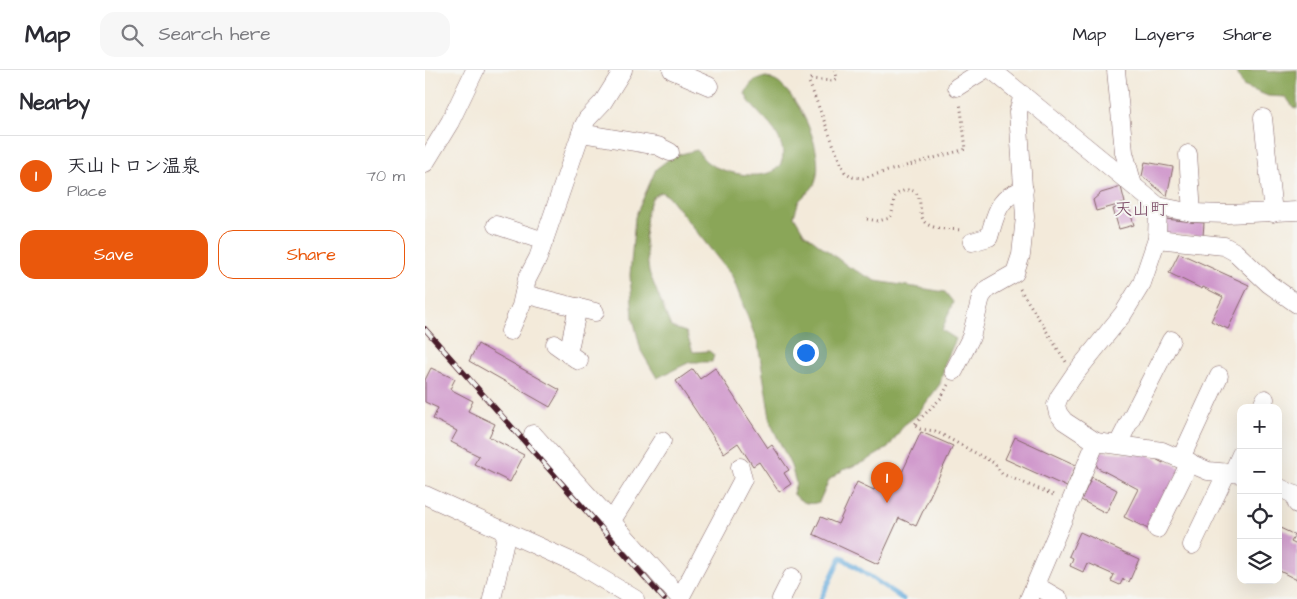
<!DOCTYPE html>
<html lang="en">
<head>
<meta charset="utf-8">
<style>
	:root { --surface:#fff; --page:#f7f7f7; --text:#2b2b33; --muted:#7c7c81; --line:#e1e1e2; --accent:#ea580c }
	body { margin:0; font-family:"Architects Daughter","Klee One",sans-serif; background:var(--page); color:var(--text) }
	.controls { position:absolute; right:15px; bottom:15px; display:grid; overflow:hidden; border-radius:10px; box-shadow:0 5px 20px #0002 }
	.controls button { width:45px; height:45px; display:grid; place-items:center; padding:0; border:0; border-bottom:1px solid var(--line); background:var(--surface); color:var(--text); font:25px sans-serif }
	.you { position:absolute; left:380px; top:282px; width:18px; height:18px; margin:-12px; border:4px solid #fff; border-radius:50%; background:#1a73e8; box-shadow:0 0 0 8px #1a73e833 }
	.badge { display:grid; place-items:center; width:32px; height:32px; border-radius:50%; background:var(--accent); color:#fff; font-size:16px; font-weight:700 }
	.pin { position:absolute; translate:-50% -41px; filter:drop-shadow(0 1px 2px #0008) }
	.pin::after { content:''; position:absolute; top:26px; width:18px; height:15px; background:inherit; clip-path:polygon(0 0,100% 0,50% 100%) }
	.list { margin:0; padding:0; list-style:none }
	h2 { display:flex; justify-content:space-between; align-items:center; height:65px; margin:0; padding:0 20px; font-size:21px }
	h2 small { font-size:16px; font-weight:400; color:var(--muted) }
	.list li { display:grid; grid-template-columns:32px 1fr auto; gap:15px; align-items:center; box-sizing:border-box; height:80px; padding:0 20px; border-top:1px solid var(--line) }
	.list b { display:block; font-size:19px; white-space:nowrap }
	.list p { margin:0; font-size:16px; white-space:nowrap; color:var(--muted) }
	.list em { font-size:16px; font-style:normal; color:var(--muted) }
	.actions { display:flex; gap:10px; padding:15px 20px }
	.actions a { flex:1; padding:11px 0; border:1px solid var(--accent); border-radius:15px; text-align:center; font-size:18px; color:var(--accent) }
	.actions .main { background:var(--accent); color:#fff }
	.icon { flex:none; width:28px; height:28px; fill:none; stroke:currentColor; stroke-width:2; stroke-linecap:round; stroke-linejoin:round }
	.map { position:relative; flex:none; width:872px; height:529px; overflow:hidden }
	header { display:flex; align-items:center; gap:30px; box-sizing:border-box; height:70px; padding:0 25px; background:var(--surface); border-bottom:1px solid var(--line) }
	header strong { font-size:24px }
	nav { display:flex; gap:28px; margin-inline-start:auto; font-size:18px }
	.search { width:350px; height:45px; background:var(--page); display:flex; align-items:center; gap:12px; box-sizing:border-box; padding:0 18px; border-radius:15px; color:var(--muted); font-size:19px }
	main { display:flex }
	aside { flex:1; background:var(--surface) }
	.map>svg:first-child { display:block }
	.forest { fill:#8aa658; stroke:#6a6242 }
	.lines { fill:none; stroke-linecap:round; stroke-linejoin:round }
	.stream { stroke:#67acdc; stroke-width:5 }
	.building { fill:#cd92c9 }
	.minor-casing { stroke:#856668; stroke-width:19 }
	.path { stroke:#856668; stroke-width:3; stroke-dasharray:1 4; stroke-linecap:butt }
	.minor { stroke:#fff; stroke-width:18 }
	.rail-casing { stroke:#4a1f2b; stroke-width:5.5 }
	.rail { stroke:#f6f6f2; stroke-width:4; stroke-dasharray:11; stroke-linecap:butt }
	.labels { text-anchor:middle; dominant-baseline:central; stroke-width:4; stroke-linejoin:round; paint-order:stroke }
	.quarter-label { font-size:18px; fill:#784762; stroke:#f6f6f2 }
</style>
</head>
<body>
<header>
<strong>Map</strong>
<div class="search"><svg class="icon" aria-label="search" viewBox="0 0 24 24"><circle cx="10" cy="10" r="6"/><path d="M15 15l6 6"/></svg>Search here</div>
<nav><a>Map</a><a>Layers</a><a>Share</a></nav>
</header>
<main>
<aside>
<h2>Nearby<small></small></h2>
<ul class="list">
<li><span class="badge">1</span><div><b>天山トロン温泉</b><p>Place</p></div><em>70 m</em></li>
</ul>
<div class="actions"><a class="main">Save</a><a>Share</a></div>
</aside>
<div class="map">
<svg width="872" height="529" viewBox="0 0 872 529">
	<rect width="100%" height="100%" fill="#f6f6f2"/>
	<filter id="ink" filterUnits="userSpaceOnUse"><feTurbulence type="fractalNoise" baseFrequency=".02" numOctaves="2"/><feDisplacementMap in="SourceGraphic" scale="10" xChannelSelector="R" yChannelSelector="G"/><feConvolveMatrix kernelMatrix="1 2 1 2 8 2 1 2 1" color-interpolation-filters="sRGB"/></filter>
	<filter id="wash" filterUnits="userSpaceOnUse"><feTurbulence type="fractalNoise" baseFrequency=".0096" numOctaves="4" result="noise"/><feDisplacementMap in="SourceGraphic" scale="20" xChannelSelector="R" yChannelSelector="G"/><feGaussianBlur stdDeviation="1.12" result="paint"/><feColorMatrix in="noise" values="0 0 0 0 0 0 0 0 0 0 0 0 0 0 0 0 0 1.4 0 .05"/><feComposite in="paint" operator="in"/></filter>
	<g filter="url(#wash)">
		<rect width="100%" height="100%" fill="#f3eada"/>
		<g class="forest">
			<path d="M811,0H841L843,2L872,0V39L868,37L861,27L843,26L818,16Z"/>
			<path d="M342,7C346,9 351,11 355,14C377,33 399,81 391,110C389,119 380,124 374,131C372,135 371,141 369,146L379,163L424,197L451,211L520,222L528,232L517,260L531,269L520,293L515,314L492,345L479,355L463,378L441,391L418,400L404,410L394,432C383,436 375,432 368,423L371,413L366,396L346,354L333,274L307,206L243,126L236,122L227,128L222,142L220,169L224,202L246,257L261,262L268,282L284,281L289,285L287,292H265L232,308L216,281L208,248L205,205L210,147L231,99L248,86L272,80C275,84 278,89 282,92C300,106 366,118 357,77C351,53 330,45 320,24C325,13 329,8 342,7Z"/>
		</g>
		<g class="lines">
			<path class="stream" d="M396,529L416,487L478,529"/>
		</g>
		<g id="blocks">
			<g class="building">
				<path d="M720,92L748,97L742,126L717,106Z"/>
				<path d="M696,117L700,133L671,141L668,130L676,123Z"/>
				<path d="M703,135L709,155L694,159L688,139Z"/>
				<path d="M740,149L779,153L778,166L739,163Z"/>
				<path d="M754,183L824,215L803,259L786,251L798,227L778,217L777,219L744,203Z"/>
				<path d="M53,274L135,320L125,337L44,291Z"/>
				<path d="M6,298L30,309L25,319L48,331L43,341L70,354L64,367L99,385L85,412L49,394L54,386L26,372L32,361L8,349L13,338L0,332V310Z"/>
				<path d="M290,298L343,378L347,375L364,400L359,403L366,414L354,422L334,392L328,396L313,373L299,383L251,311L268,299L275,309Z"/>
				<path d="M496,362L528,376L491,456L474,448L453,494L388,464L396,447L413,454L432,412L449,420L456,406L472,413Z"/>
				<path d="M590,367L651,395L642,417L580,389Z"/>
				<path d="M675,381L723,385L738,393L739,390L756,398L725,460L699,447L713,419L673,398L671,394Z"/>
				<path d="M667,407L692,420L681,443L656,430Z"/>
				<path d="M853,457L870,465L866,472L872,475V510L853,500Z"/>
				<path d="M655,462L714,489L704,512L698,509L695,515L686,511L689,505L662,493L658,502L645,496L648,488L644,486Z"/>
			</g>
		</g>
	</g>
	<g filter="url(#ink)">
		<use href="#blocks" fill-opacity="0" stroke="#856668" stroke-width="1"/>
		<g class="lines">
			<g class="minor-casing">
				<g id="minor">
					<path d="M247,0L284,16"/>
					<path d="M567,0L733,136L767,143L803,144L872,141"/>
					<path d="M691,0L699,82L708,115"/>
					<path d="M532,17L559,0"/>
					<path d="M838,48L848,143"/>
					<path d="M156,63L233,76L245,82"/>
					<path d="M763,84L767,143"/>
					<path d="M0,93L25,52L50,0"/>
					<path d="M71,155L119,171"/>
					<path d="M732,169L799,176L810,182L844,214L872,234"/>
					<path d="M547,172L564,167C571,144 573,126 599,120"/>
					<path d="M99,224L170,242"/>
					<path d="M85,261L96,236L102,209L113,188L158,57L162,49L178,32L198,0"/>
					<path d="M130,274L154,291"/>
					<path d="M143,284L153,237"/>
					<path d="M529,301L546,267L556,227L562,219L590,203L596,185L600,147L593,42L598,25"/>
					<path d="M836,338L840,329"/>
					<path d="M108,364L256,529"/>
					<path d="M671,372L737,381L783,401L816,404"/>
					<path d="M693,374L746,270"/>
					<path d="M756,388L794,306"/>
					<path d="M808,402L816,384"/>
					<path d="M853,417L870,425L872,434"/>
					<path d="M0,425L154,495L210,529"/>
					<path d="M186,452L237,371"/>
					<path d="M732,459L765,392"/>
					<path d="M767,475L802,402"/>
					<path d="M610,515L634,529"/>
					<path d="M255,528L318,409L315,397"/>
					<path d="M67,529L82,462"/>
					<path d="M356,529L367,507"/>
					<path d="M604,529L671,372L639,351L633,343L631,335L634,327L649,305L698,244L717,213L732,169L733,136"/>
				</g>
			</g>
			<g class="path">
				<path d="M410,0L412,8L408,11L386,9L384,12L414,89L420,102L428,107L438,108L541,79L535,32"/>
				<path d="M442,149L453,151L465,148C469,141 467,130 471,125C473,123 479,120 482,120C502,119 490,147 502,154C511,160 527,159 537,160"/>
				<path d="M595,219L641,292"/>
				<path d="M523,315L516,328L489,355L495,359L510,361L569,393L577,404L631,426"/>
			</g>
			<use href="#minor" class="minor"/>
			<g class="rail-casing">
				<path id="rail" d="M0,259L239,529"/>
			</g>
			<use href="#rail" class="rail"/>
		</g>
	</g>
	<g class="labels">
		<g class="quarter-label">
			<text x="716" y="139">天山町</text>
		</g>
	</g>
</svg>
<div class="controls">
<button>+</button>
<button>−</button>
<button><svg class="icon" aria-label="locate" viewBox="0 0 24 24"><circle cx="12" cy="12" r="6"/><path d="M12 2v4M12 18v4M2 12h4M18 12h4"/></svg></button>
<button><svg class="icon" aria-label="layers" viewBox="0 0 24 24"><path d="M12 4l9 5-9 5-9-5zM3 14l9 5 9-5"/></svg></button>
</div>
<div class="you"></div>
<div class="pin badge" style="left:462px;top:433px">1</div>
</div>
</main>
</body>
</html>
